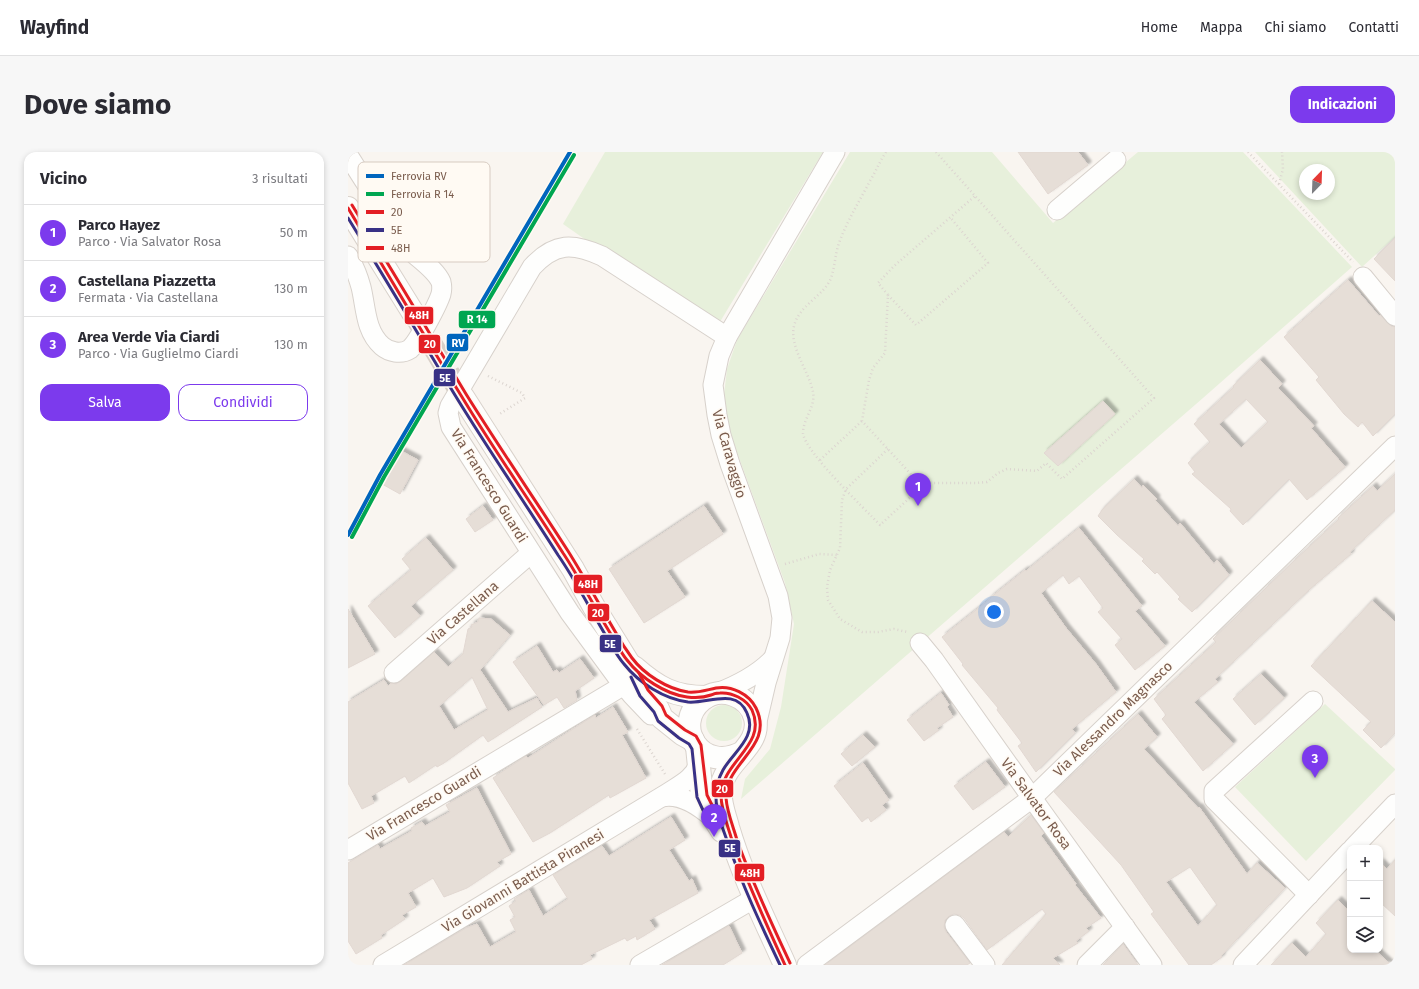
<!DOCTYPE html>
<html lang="it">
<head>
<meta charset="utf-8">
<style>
	:root { --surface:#fff; --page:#f7f7f7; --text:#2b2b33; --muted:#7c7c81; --line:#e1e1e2; --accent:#7c3aed }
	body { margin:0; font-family:"Fira Sans",sans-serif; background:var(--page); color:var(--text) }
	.controls { position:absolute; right:12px; bottom:12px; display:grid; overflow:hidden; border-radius:8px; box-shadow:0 2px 6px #0003 }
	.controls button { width:36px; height:36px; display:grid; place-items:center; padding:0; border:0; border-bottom:1px solid var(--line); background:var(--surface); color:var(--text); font:20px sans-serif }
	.compass { position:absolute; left:951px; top:12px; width:36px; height:36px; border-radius:50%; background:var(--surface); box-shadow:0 2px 6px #0003; rotate:23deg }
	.you { position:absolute; left:646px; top:460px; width:14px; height:14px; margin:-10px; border:3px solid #fff; border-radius:50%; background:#1a73e8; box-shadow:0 0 0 6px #1a73e833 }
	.badge { display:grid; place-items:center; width:26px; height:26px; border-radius:50%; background:var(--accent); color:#fff; font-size:13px; font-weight:700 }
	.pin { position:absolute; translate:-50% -33px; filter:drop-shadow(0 1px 2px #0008) }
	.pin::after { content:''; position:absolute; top:21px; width:14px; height:12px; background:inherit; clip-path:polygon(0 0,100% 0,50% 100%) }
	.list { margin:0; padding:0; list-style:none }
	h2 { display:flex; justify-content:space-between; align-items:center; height:52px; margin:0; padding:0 16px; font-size:17px }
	h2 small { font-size:13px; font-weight:400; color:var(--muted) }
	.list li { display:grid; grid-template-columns:26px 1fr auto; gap:12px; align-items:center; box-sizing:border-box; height:56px; padding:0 16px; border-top:1px solid var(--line) }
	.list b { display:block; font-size:15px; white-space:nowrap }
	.list p { margin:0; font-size:13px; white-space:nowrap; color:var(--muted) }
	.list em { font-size:13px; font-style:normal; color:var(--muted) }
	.actions { display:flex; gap:8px; padding:12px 16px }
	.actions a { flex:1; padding:9px 0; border:1px solid var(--accent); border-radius:12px; text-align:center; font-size:14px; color:var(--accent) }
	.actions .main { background:var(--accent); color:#fff }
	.icon { flex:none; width:22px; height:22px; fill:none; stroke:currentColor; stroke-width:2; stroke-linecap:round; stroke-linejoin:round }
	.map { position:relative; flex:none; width:1047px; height:813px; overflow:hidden; border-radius:12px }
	header { display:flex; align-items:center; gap:24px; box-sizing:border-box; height:56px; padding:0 20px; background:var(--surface); border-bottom:1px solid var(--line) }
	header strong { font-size:19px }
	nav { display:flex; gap:22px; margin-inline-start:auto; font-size:14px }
	.intro { display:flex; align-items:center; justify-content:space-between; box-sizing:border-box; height:96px; padding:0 24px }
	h1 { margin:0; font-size:28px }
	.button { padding:10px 18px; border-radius:12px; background:var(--accent); color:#fff; font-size:14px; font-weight:700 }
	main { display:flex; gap:24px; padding:0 24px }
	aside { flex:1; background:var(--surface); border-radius:12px; box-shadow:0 2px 6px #0003 }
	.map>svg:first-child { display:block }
	.green { fill:#e7f0db; fill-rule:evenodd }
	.building { fill:#e6ded7; stroke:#e2d8d2; fill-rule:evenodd; filter:url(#shadow) }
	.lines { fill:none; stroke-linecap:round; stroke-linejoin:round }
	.secondary-tunnel { stroke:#d9cfc7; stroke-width:22; stroke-dasharray:22 11; stroke-linecap:butt }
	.street-casing { stroke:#d7d1cb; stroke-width:21 }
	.secondary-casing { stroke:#d9d2cb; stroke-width:24 }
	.path { stroke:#dcd5d0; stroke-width:2.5; stroke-dasharray:1 3; stroke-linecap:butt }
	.street { stroke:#fefefd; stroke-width:19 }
	.secondary { stroke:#fefefd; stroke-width:22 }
	.bus-1-casing { stroke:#fffaf3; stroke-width:6 }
	.bus-2-casing { stroke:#fffaf3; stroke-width:6 }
	.bus-3-casing { stroke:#fffaf3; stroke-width:6 }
	.bus-1 { stroke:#e31e24; stroke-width:3 }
	.bus-2 { stroke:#393185; stroke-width:3 }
	.bus-3 { stroke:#e31e24; stroke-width:3 }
	.rail-1-casing { stroke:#fffaf3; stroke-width:7 }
	.rail-2-casing { stroke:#fffaf3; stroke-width:7 }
	.rail-1 { stroke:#0065bd; stroke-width:4 }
	.rail-2 { stroke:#00a651; stroke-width:4 }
	.labels { text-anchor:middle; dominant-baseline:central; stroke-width:3; stroke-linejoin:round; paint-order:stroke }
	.street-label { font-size:14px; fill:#7a5c4d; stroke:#fffaf3 }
	.key { fill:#fffaf3; stroke:#d7cbc1; stroke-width:1 }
	.key-label { font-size:11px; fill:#7a5c4d }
	.line-badge { stroke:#fffaf3; stroke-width:1.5 }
	.badge-label { font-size:11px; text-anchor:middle; font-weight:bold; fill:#fff }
</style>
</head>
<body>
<header>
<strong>Wayfind</strong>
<nav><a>Home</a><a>Mappa</a><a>Chi siamo</a><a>Contatti</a></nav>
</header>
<div class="intro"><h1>Dove siamo</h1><a class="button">Indicazioni</a></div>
<main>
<aside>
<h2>Vicino<small>3 risultati</small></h2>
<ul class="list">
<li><span class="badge">1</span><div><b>Parco Hayez</b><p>Parco · Via Salvator Rosa</p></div><em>50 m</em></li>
<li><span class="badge">2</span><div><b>Castellana Piazzetta</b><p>Fermata · Via Castellana</p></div><em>130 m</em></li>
<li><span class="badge">3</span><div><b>Area Verde Via Ciardi</b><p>Parco · Via Guglielmo Ciardi</p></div><em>130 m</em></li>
</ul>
<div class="actions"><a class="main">Salva</a><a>Condividi</a></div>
</aside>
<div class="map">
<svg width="1047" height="813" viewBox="0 0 1047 813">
	<defs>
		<filter id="shadow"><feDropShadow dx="3.5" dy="-3.5" stdDeviation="1" flood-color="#0004"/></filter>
	</defs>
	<rect width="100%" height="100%" fill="#f9f5f0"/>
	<g class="green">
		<path d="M257,0H475L367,178L215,72Z"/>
		<path d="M502,0H644L705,71L790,0H895L1004,115L855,246L393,647L397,627L422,597L433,555L446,472L437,431L380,276L376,243L379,217L389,188Z"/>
		<path d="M907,0H1047V85L1014,115ZM957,18H981V42H957Z"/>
		<path d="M977,552L1047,617V618L958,709L887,635Z"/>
		<circle cx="376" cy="571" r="18"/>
	</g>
	<g class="building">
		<path d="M670,0H730L740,13L700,42Z"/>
		<path d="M1047,86V129L1026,107Z"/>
		<path d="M1000,128L1031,164L1032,163L1043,174L1047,175V262L1025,284L1014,270L1010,275L996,262L968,228L971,225L936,185Z"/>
		<path d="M912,208L934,232L930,236L966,274L963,276L997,315L959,348L941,327L895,373L882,359L883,357L844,322L847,320L840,311L862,290L846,272L886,235L885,234ZM898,247L920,270L893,296L871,272Z"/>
		<path d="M755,249L767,262L710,314L696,301Z"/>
		<path d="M53,299L70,308L52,342L34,332Z"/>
		<path d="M1047,322V358L1002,400L1003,402L961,438L867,527L870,530L846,550L885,592L855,619L814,567L818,563L806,547L868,490L865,487L947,408L991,367L990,366L1025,334L1029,339Z"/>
		<path d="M786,327L794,336L795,333L809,347L807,348L830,374L832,371L866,412L869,408L881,423L844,460L830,447L832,445L809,420L807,422L794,409L796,407L769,383L750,364L754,358Z"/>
		<path d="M135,354L145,368L127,380L118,367Z"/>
		<path d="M356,354L375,382L319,419L337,445L296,471L261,417Z"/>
		<path d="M731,376L794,454L787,459L817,494L787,518L767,493L774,487L750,460L755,456L731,424L721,432L715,423L693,441L718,476L748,512L768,540L724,577L727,581L688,620L670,594L674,591L649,558L650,556L614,513L615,512L594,485L642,447V446L677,418L678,419Z"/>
		<path d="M78,386L105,418L63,454L72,464L47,486L20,454L63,418L54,407Z"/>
		<path d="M1024,449L1047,470V581L1033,596L1015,578L1023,570L963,514Z"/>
		<path d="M0,457L27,502L0,516Z"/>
		<path d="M131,466L143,467L162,483L132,518L160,560L189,546L194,555L140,590L135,583L96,611L89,615L88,613L61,631L57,624L23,644L26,651L14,657L0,631V550L36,528L40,534L43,531L48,532L53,529L86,500L100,515L115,502L120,477L124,475L123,473L130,470ZM124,525L140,558L106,578L91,554Z"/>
		<path d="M189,494L205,520L209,518L211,521L232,507L246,526L227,539L229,548L216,556L209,545L196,553L165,510Z"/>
		<path d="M913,522L936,546L907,573L885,547Z"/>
		<path d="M593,541L601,553L599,555L605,565L589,576L591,578L576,589L559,568Z"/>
		<path d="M265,555L280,580L274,583L298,626L262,646L261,643L202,681L185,690L145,626L178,604L180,606L247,563L248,566Z"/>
		<path d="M790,562L809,585L796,597L850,656L851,655L899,722L909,711L937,736L873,804L874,805L863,813H841L803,762L806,760L773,713L706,640ZM842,715L869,753L850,774L818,730Z"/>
		<path d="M515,583L527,595L504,614L493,602Z"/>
		<path d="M638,610L657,635L625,658L606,634Z"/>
		<path d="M515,611L541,648L534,653L538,658L523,670L520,665L514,670L486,634Z"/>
		<path d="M129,636L163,702L149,710L152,714L119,736L96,745L85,726L60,741L68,755L54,763L57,767L33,783L34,786L8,802L0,789V711L30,693L32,697L64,679L63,676L74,670L77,674L102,660L98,653Z"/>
		<path d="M683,663L696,681L693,684L728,732L727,733L753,766L738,776L741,779L728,789L730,791L705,806L712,813H654L698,762L694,757L639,798L616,766L612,763L606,762L601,764L597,768L596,775L598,780L622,811L619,813H477L656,680L660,685Z"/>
		<path d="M323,665L337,688L321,698L341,729L344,727L350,741L301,768L307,777L289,788L288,784L279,789L277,786L242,803L244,807L233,813H56L118,776L129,772L142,795L168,780L162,768L167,765L161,754L168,749L166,747L181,738L195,764L220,747L205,723L254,694L261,704Z"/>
		<path d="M1047,708V764L1032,750V710L1039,717Z"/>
		<path d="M990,748L1002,760V798H1027L1043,813H923L944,791L958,805L978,782L968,771Z"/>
		<path d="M381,774L394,801L375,813H314Z"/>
		<path d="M775,792L790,813H755L761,807Z"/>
	</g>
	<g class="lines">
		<path class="secondary-tunnel" d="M67,164L115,245"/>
		<g class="street-casing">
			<g id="street">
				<path d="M0,3C12,22 24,41 36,59C43,70 49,82 57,93C67,105 87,116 93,130C94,134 94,138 93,142C90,152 70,190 62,197C53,203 41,200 34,194C17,179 18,155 13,135C10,124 6,114 0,104"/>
				<path d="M709,58L768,8"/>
				<path d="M1015,125L1047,164"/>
				<path d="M572,491L586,508L684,646L804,813"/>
				<path d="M46,521L183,401"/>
				<path d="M369,541C390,533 408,524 424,508"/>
				<path d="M303,563L284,543L269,525L222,461L103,275L100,261L102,254L184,115C207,90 225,91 254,104L379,185"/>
				<path d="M407,578L418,531L432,486L434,466L430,444L382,312L373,283L369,263L365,233L371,204L379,185L487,0"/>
				<path d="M314,645C333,641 351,654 365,666"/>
				<path d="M1005,696L1047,652"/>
				<path d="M0,698L276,533"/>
				<path d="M961,743L866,647V639L965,549"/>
				<path d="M607,773L637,813"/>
				<path d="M35,813L320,641C332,633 347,626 351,611"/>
				<path d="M292,813L407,746"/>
				<path d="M459,813L684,646L1047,294"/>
				<path d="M739,813L777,775"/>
				<path d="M895,813L1002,699"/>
			</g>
		</g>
		<g class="secondary-casing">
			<g id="secondary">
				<path d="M0,56L67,164"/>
				<path d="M115,245L225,417L246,455L280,510L296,541L310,557L314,566L334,582L345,588"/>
				<path d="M286,515C310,536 326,545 358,545"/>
				<path d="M349,595L354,644L361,659L374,679"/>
				<path d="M395,600C353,623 323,573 354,548C372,533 401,543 407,566C414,595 376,608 373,637C371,650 377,663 380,675C394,723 417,768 437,813"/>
			</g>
		</g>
		<g class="path">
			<path d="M538,0C532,9 528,19 522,29C511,50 499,69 491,91C487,102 487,115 483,126C476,144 451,153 446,174C441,195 461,219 465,240C468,254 455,267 455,281C456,299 517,357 532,373L578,331"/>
			<path d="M588,0L806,246L714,327L698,311L689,319L659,317L650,321L639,330L628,331H571L514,269L521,228L525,216L537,201L540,143L530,131L546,114L627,44"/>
			<path d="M900,0L1005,110"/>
			<path d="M931,32L935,17L934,0"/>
			<path d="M540,143L568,173L640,111L602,65"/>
			<path d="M140,224L174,241L177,246L150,263"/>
			<path d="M540,297L498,337L494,348L492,396L482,418L479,435L480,448L492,467L514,480H530L546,477L559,480"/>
			<path d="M472,308L514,269"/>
			<path d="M437,412L471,402L489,403"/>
			<path d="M289,577L317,622"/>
		</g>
		<use href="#street" class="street"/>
		<use href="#secondary" class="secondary"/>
		<g class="bus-1-casing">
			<path id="bus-1" d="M0,56C38,119 75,182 114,245C146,298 182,349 215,401C233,428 247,457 264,484C269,492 273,501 279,508C293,526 317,542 339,545C347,546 355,546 363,543C369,541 366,541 372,541C384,540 398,547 404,558C420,593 374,609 373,643C373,657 379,672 383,685C398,729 418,771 437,813"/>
		</g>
		<g class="bus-2-casing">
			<g id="bus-2">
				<path d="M0,66C37,126 73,187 110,248C142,300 177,351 210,403C228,429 242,457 258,484C264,494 269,504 276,512C291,531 316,547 340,550C360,552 388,535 399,561C410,585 385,600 375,618C370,627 368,636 368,645C368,661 375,677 380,691C394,733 413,773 432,813"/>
				<path d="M283,525L292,544L306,560L310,569L331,586L341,592L344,597L349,645L360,669"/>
			</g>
		</g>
		<g class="bus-3-casing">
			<g id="bus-3">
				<path d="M4,53C43,116 80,179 118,242C151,295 186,346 220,399C237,426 252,454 268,481C273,490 278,498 284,506C296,522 319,537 340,540C350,541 358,538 368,536C383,533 401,542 408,556C427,595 377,610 378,646C379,660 385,674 389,688C404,730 423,770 442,811"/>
				<path d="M291,521L300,538L314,554L318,563L337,578L348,584L353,593L359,643L370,665"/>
			</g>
		</g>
		<use href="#bus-1" class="bus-1"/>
		<use href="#bus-2" class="bus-2"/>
		<use href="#bus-3" class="bus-3"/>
		<g class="rail-1-casing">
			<path id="rail-1" d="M0,383L32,323L222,0"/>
		</g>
		<g class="rail-2-casing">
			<path id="rail-2" d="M4,385L36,325L226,3"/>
		</g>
		<use href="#rail-1" class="rail-1"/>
		<use href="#rail-2" class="rail-2"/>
	</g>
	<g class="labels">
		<g class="street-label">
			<text transform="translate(381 302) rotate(74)">Via Caravaggio</text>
			<text transform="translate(141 334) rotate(58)">Via Francesco Guardi</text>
			<text transform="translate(115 461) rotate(-41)">Via Castellana</text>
			<text transform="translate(765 567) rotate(-44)">Via Alessandro Magnasco</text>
			<text transform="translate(76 652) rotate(-31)">Via Francesco Guardi</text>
			<text transform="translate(688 652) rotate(54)">Via Salvator Rosa</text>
			<text transform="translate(175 729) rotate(-31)">Via Giovanni Battista Piranesi</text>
		</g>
	</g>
	<rect x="10" y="10" width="132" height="100" rx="6" class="key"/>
	<rect x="18" y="22" width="18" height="4" fill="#0065bd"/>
	<rect x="18" y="40" width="18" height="4" fill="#00a651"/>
	<rect x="18" y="58" width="18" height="4" fill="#e31e24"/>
	<rect x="18" y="76" width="18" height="4" fill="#393185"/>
	<rect x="18" y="94" width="18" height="4" fill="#e31e24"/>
	<g class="key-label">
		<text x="43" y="28">Ferrovia RV</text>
		<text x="43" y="46">Ferrovia R 14</text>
		<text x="43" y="64">20</text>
		<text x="43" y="82">5E</text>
		<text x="43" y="100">48H</text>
	</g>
	<g class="line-badge">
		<rect x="56" y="154" width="30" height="19" rx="4" fill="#e31e24"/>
		<rect x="110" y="158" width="38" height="19" rx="4" fill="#00a651"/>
		<rect x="98" y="181" width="23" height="19" rx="4" fill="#0065bd"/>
		<rect x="70" y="182" width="23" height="20" rx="4" fill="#e31e24"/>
		<rect x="85" y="216" width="23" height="19" rx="4" fill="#393185"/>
		<rect x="225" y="422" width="30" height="20" rx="4" fill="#e31e24"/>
		<rect x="239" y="451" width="23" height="19" rx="4" fill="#e31e24"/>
		<rect x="251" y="482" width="23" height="19" rx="4" fill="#393185"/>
		<rect x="363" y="627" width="23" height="19" rx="4" fill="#e31e24"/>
		<rect x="370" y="687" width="23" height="19" rx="4" fill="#393185"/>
		<rect x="386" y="711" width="31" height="19" rx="4" fill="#e31e24"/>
	</g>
	<g class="badge-label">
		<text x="71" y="167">48H</text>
		<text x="129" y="171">R 14</text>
		<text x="110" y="195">RV</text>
		<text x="82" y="196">20</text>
		<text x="97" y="230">5E</text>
		<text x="240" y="436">48H</text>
		<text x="250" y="465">20</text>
		<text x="262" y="496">5E</text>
		<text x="374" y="641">20</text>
		<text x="382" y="700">5E</text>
		<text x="402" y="725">48H</text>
	</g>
</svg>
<div class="controls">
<button>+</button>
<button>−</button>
<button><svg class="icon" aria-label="layers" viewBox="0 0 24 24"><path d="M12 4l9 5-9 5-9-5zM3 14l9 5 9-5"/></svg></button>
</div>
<svg class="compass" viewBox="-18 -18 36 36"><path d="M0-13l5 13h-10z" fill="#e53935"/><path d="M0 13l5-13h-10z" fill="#7c7c81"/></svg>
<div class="you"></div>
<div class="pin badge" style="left:570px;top:354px">1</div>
<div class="pin badge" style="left:366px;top:685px">2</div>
<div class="pin badge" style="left:967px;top:626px">3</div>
</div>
</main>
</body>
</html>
